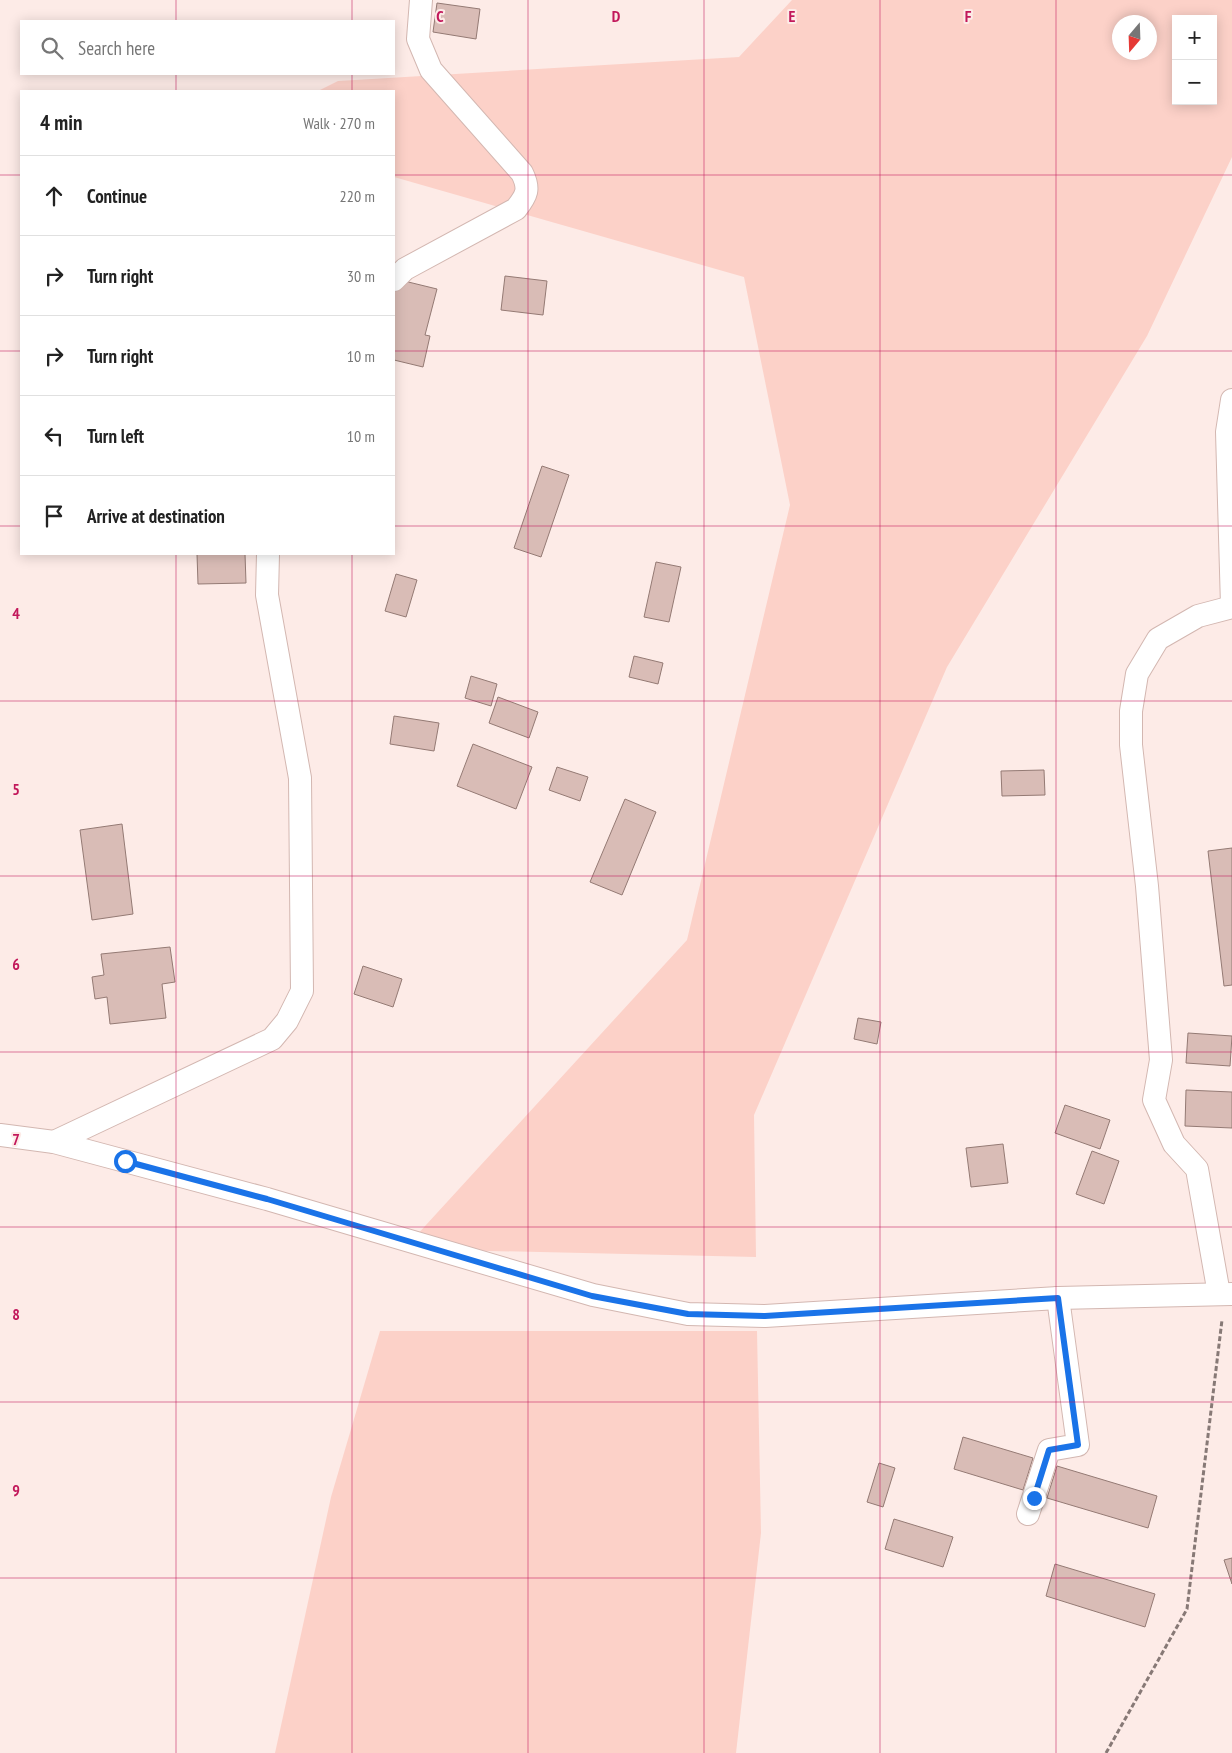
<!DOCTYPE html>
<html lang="en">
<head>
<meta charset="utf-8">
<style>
	:root { --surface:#fff; --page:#f6f6f6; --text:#222; --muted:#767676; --line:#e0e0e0 }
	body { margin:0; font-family:"PT Sans Narrow",sans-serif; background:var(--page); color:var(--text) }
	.controls { position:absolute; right:15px; top:15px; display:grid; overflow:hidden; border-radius:0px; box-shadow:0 2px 12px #0003 }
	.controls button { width:45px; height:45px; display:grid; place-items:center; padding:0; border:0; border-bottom:1px solid var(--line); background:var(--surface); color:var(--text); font:25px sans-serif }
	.compass { position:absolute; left:1112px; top:15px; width:45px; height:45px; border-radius:50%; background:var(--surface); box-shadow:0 2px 12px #0003; rotate:199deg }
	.stop { position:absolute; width:15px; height:15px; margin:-11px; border:4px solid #1a73e8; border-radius:50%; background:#fff }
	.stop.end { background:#1a73e8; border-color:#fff; box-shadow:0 1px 5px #0008 }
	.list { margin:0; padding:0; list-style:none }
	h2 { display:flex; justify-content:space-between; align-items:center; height:65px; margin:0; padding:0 20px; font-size:21px }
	h2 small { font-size:16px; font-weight:400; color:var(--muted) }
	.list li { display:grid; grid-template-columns:32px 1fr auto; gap:15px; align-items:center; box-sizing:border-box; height:80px; padding:0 20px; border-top:1px solid var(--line) }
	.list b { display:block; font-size:19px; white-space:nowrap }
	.list em { font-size:16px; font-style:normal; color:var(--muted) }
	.icon { flex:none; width:28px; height:28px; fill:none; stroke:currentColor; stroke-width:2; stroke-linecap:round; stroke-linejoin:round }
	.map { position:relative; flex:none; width:1232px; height:1753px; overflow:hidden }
	.search { position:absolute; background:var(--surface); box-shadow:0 2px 12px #0003; left:20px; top:20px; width:375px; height:55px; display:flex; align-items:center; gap:12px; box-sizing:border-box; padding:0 18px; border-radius:0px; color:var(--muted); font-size:19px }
	.panel { position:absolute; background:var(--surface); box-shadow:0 2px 12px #0003; left:20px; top:90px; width:375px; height:465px; border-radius:0px }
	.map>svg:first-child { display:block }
	.green { fill:#fcd1c8; fill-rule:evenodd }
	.building { fill:#d9bcb6; stroke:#947a74 }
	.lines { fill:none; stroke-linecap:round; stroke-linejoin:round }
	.minor-casing { stroke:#d3b7b1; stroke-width:24 }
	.path { stroke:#877976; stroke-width:3; stroke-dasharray:5 2.5; stroke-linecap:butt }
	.minor { stroke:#fff; stroke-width:22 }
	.route { stroke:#1a73e8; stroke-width:6 }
	.grid { fill:none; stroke:#c2185b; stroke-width:1; stroke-opacity:0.55 }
	.grid-label { font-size:16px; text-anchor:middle; font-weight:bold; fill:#c2185b; stroke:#fdebe7; stroke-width:4; stroke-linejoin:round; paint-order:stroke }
</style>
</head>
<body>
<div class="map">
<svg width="1232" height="1753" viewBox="0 0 1232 1753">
	<rect width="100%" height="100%" fill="#fdebe7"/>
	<g class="green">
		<path d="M792,0H1232V157L1147,336L947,667L754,1115L756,1257L404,1249L687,940L790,505L744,277L394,177V91H318L338,81L739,57ZM1176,19H1213V101H1176ZM1120,22H1150V52H1120Z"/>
		<path d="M380,1331H757L761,1533L736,1753H275L331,1497Z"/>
	</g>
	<g class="building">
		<path d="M437,3L480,9L476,39L433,32Z"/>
		<path d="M505,276L547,281L543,315L501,310Z"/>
		<path d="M396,279L437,289L425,335L430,336L423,367L394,360V287Z"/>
		<path d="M542,466L569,475L541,557L514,548Z"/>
		<path d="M197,554H245L246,583L198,584Z"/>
		<path d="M656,562L681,567L669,622L644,617Z"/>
		<path d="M396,574L417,580L406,617L385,611Z"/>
		<path d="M634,656L663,663L658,684L629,677Z"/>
		<path d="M471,676L497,684L491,706L465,698Z"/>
		<path d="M498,697L538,712L529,738L489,723Z"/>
		<path d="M394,716L439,723L434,751L390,744Z"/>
		<path d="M473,744L532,767L516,809L457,786Z"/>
		<path d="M557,767L588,777L580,801L549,790Z"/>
		<path d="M1044,770L1045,795L1002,796L1001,771Z"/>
		<path d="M625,799L656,812L622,895L590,882Z"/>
		<path d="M122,824L133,914L92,920L80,830Z"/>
		<path d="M1232,848V985L1224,986L1208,851Z"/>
		<path d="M170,947L175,982L162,984L166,1018L110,1024L107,997L95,999L92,977L104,975L101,954Z"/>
		<path d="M363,966L402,979L393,1007L354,994Z"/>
		<path d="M858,1018L881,1022L877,1044L854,1039Z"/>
		<path d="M1188,1033L1232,1036L1230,1066L1186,1063Z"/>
		<path d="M1186,1090L1232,1092V1128L1185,1126Z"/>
		<path d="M1065,1105L1110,1120L1100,1149L1055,1133Z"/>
		<path d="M1003,1144L1008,1183L971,1187L966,1148Z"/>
		<path d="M1092,1151L1119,1161L1104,1204L1076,1194Z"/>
		<path d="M963,1437L1033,1458L1023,1490L954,1469Z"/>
		<path d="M879,1463L895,1468L883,1507L867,1502Z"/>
		<path d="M1057,1466L1157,1496L1148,1528L1047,1498Z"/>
		<path d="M894,1519L953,1537L943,1567L885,1549Z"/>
		<path d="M1232,1558V1584L1224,1560Z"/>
		<path d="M1055,1564L1155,1594L1145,1627L1046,1596Z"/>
	</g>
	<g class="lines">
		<g class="minor-casing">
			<g id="minor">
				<path d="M394,280L405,269L516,209C527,195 530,189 522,173L431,70L418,39L421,0"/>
				<path d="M1232,400L1227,432L1232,606"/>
				<path d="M0,1135L54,1142L267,1199L593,1295L688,1314L765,1316L1058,1298L1232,1294"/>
				<path d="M54,1142L272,1039L287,1021L302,991L300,778L267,595L268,554"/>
				<path d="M1219,1294L1197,1169L1174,1144L1154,1100L1161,1060L1147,886L1131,745V711L1137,674L1158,639L1198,616L1232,607"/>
				<path d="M1028,1514L1049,1450L1078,1445L1058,1298"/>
			</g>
		</g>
		<path class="path" d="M1106,1753L1187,1609L1222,1320"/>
		<use href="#minor" class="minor"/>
	</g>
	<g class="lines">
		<path class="route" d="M125,1161L267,1199L592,1296L688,1314L765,1316L1058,1298L1078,1445L1049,1450L1034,1498"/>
	</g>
	<path class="grid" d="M176,0V21M352,0V21M528,0V1753M704,0V1753M880,0V1753M1056,0V1753M176,74V91M352,74V91M0,175H21M394,175H1232M0,351H21M394,351H1232M0,526H21M394,526H1232M176,554V1753M352,554V1753M0,701H1232M0,876H1232M0,1052H1232M0,1227H1232M0,1402H1232M0,1578H1232"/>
	<g class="grid-label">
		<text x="440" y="22">C</text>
		<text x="616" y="22">D</text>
		<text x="792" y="22">E</text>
		<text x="968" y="22">F</text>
		<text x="16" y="619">4</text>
		<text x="16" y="795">5</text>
		<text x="16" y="970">6</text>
		<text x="16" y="1145">7</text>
		<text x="16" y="1320">8</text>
		<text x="16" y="1496">9</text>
	</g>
</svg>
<div class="controls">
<button>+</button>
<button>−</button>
</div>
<svg class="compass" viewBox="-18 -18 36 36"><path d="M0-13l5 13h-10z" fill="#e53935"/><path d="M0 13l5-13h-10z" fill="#767676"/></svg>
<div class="stop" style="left:125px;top:1161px"></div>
<div class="stop end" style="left:1034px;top:1498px"></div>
<div class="search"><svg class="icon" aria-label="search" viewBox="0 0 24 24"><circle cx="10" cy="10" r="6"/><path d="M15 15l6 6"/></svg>Search here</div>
<section class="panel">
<h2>4 min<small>Walk · 270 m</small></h2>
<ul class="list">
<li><svg class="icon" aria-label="ahead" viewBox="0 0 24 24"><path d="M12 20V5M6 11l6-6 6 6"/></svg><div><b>Continue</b></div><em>220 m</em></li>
<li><svg class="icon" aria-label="right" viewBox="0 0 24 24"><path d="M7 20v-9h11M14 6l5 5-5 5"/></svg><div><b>Turn right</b></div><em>30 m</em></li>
<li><svg class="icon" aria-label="right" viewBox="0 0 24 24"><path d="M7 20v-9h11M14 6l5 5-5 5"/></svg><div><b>Turn right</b></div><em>10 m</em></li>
<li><svg class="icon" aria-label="left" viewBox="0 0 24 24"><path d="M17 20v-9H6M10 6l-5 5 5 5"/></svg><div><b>Turn left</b></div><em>10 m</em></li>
<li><svg class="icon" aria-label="arrive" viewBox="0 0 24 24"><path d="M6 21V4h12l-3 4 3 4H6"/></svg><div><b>Arrive at destination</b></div></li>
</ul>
</section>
</div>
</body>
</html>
